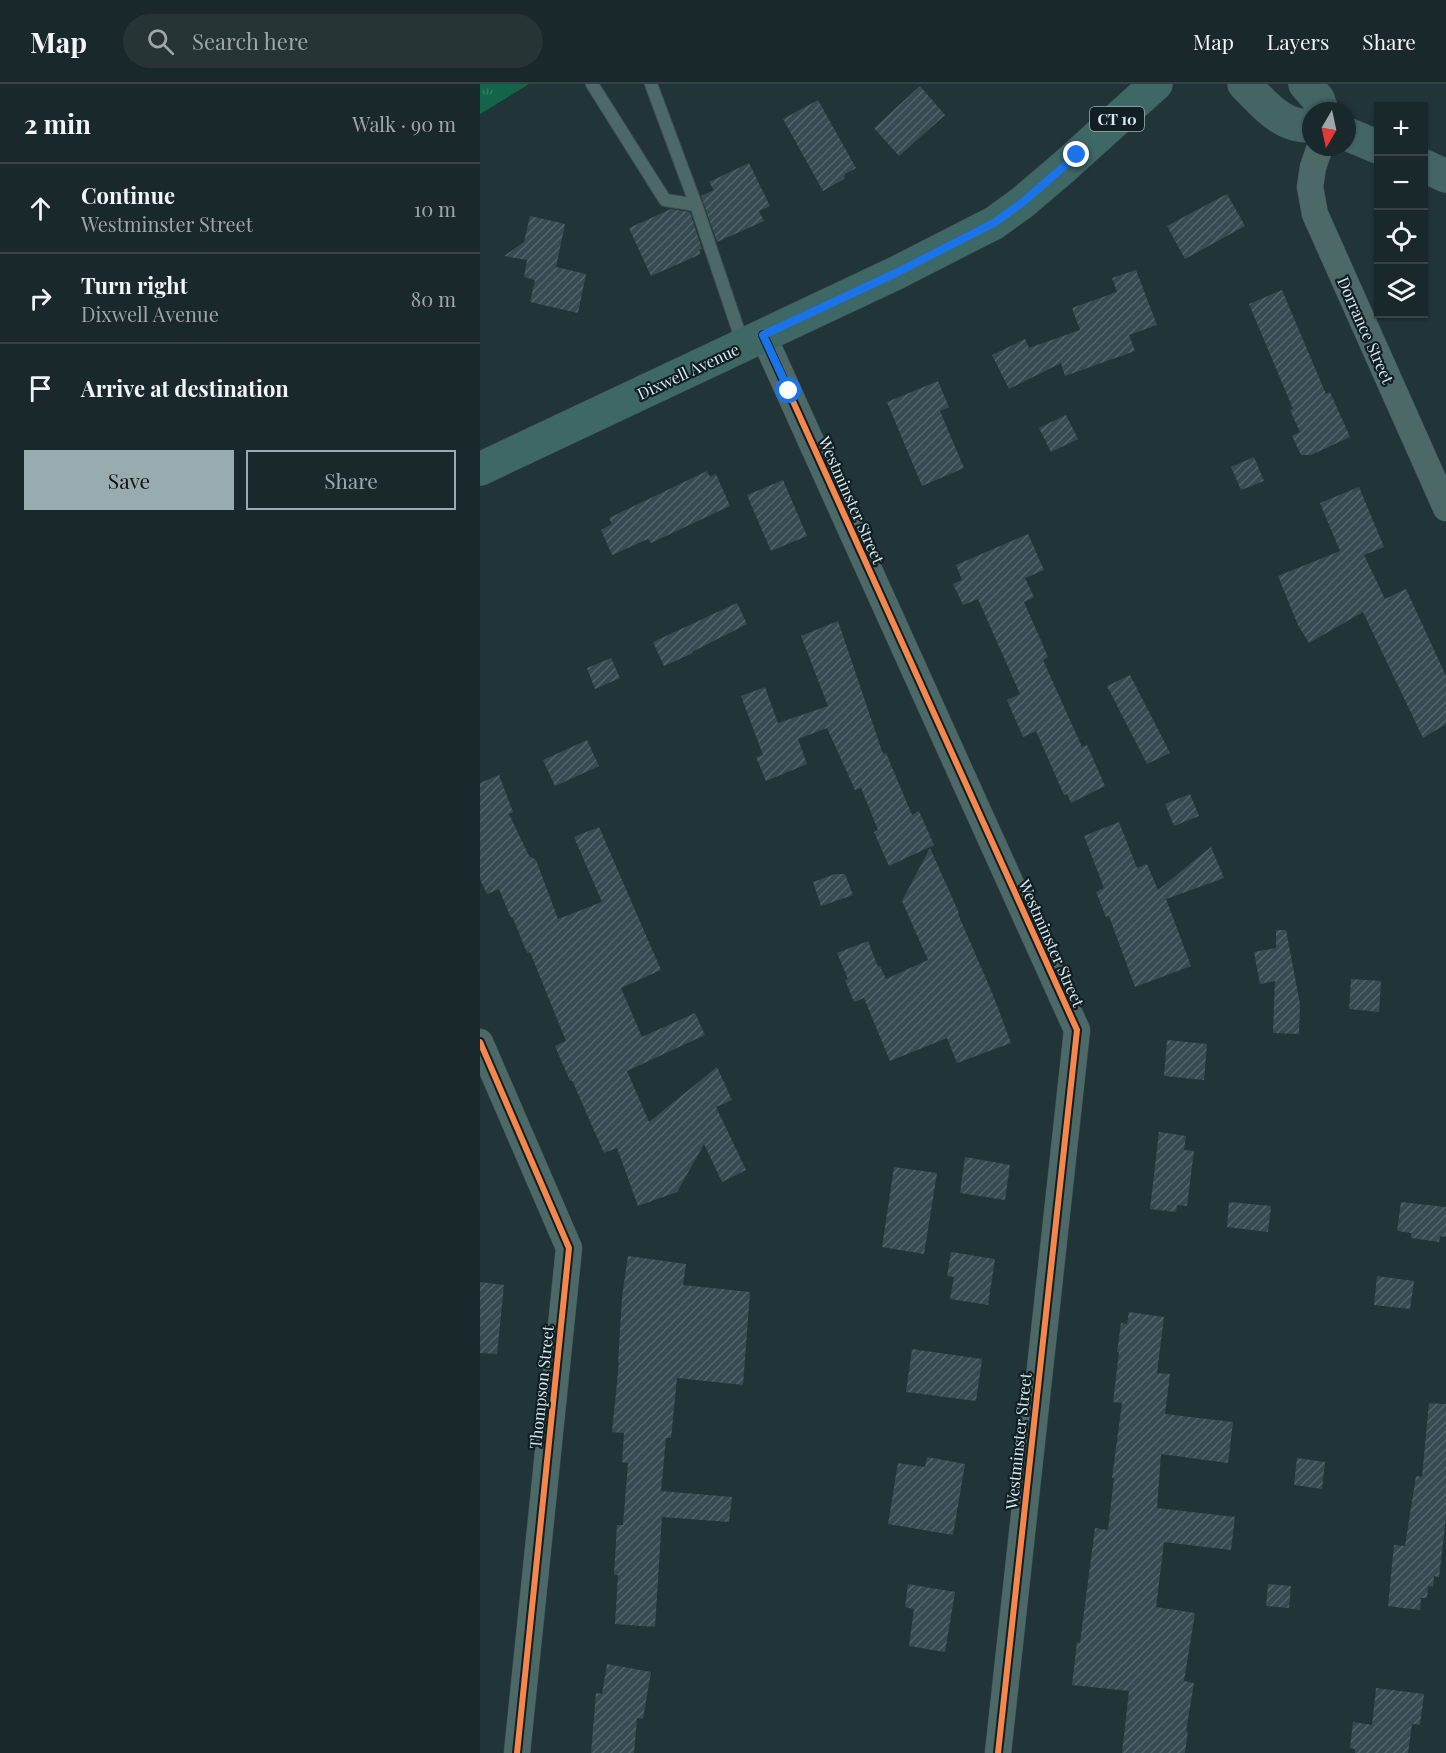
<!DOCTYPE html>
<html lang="en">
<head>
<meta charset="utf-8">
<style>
	:root { --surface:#19282a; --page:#263436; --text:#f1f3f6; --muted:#9fa6a8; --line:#374447; --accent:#98abaf }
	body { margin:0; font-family:"Playfair Display",serif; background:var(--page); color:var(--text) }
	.controls { position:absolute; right:18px; top:18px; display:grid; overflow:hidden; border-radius:0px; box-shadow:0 2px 4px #0004 }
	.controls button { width:54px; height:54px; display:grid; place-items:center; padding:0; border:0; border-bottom:2px solid var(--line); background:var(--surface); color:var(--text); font:30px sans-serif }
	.compass { position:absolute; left:822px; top:18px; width:54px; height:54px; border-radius:50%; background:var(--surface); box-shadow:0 2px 4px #0004; rotate:189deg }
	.stop { position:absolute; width:18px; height:18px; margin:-14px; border:4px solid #1a73e8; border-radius:50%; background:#fff }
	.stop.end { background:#1a73e8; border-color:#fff; box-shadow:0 2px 6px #0008 }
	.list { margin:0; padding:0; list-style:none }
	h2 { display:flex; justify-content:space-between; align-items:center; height:78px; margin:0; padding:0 24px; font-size:26px }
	h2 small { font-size:20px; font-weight:400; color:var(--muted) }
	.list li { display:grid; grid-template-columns:39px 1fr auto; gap:18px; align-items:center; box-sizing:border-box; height:90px; padding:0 24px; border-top:2px solid var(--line) }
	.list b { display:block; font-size:22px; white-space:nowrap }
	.list p { margin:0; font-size:20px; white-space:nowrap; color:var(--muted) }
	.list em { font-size:20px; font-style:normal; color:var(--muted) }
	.actions { display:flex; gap:12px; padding:18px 24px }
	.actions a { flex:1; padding:14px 0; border:2px solid var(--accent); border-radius:0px; text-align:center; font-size:21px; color:var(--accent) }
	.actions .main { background:var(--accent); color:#111 }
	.icon { flex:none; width:33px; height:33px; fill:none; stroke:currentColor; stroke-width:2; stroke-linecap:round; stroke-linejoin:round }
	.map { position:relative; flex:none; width:966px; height:1669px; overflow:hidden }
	header { display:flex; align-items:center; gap:36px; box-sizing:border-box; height:84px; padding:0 30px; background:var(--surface); border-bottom:2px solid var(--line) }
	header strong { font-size:28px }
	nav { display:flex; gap:33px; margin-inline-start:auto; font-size:21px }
	.search { width:420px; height:54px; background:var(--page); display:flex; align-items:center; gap:15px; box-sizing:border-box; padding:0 21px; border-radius:33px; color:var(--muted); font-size:22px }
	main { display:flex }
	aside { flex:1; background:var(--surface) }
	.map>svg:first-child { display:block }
	.park { fill:url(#park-tufts) }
	.building { fill:url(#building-hatch) }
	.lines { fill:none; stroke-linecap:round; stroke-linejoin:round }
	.lane-casing { stroke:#405054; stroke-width:14 }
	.street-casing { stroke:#405054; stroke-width:27 }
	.secondary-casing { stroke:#405054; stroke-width:34 }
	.primary-casing { stroke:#405054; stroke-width:34 }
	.lane { stroke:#4c6968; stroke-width:12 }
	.street { stroke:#4c6968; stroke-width:26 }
	.secondary { stroke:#436563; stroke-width:33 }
	.primary { stroke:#3e6866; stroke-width:33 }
	.cycleway-casing { stroke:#111f22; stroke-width:10 }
	.cycleway { stroke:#f5874c; stroke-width:6 }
	.route { stroke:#1a73e8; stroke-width:8 }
	.labels { text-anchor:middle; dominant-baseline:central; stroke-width:4.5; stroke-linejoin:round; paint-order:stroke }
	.shield { fill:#111f22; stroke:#9caeb2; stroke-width:1.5 }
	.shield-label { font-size:15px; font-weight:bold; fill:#d8ebef }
	.street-label { font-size:16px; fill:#d8ebef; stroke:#111f22 }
</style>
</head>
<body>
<header>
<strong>Map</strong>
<div class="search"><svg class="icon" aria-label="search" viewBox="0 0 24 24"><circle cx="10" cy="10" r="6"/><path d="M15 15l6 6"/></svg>Search here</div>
<nav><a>Map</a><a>Layers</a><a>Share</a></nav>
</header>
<main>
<aside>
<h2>2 min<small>Walk · 90 m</small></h2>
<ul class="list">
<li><svg class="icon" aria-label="ahead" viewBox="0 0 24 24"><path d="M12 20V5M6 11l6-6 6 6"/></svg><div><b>Continue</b><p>Westminster Street</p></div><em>10 m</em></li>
<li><svg class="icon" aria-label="right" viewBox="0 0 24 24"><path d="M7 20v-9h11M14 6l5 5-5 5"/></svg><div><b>Turn right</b><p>Dixwell Avenue</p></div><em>80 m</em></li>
<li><svg class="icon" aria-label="arrive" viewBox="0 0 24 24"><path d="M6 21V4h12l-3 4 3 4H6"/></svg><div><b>Arrive at destination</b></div></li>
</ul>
<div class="actions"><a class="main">Save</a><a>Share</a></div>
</aside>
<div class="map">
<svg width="966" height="1669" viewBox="0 0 966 1669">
	<defs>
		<pattern id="park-tufts" width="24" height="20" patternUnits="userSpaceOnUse" patternTransform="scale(1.5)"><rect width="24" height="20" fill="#13654a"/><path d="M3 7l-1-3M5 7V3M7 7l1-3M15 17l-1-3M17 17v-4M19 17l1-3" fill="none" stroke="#357b64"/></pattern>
		<pattern id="building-hatch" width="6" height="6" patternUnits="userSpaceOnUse" patternTransform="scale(1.5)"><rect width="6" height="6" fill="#374b52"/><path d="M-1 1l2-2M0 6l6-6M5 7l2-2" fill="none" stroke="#53656b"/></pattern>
	</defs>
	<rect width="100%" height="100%" fill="#213538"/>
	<path class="park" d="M0,0H49L0,30Z"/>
	<g class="building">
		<path d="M440,2L465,31L419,72L394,44Z"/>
		<path d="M338,16L376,84L365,90L364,95L343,107L303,35Z"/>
		<path d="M269,79L290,122L279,127L284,137L237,158L221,112L234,106L229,98Z"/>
		<path d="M747,110L765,142L705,175L687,142Z"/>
		<path d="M191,125L210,128L222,165L219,166L221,170L171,192L149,144Z"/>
		<path d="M50,132L85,140L76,183L106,190L98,229L50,218L55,196L44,193L47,176L24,172L44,158Z"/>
		<path d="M656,186L677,241L649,251L655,267L585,292L581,279L529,305L512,271L545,255L549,264L600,246L592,224L637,208L632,194Z"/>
		<path d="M802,206L846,310L850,308L870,353L831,371H821L812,352L820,348L810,326L813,325L769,220Z"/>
		<path d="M458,297L469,323L460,327L484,384L442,402L407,318Z"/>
		<path d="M586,331L598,355L571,368L559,344Z"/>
		<path d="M774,373L784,397L761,406L751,383Z"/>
		<path d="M227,387L230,393L236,390L250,422L171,459L168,455L132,471L121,446L132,440L129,434Z"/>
		<path d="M303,396L327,452L291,467L267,411Z"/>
		<path d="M879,403L904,463L884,471L905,515L926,505L966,592V640L943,654L883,528L829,559L818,541L798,492L860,467L840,419Z"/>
		<path d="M548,450L564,486L545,494L554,513L544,518L568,573L563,576L602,663L607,661L625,702L591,719L587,710L584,711L556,647L543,653L527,616L540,610L498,515L483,521L473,500L482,496L476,481Z"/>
		<path d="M257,519L267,540L212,568L213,569L184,582L173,558Z"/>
		<path d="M358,537L403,670L406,669L432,731L439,727L454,761L409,782L394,748L398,746L381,704L375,706L347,644L318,655L327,680L286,697L276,673L283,671L261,612L285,603L298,639L348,622L321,552Z"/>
		<path d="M131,574L140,594L115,605L107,584Z"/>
		<path d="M650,591L690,669L667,680L627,602Z"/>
		<path d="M107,656L119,682L75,702L63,676Z"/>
		<path d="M19,691L33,728L29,730L49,772L56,776L78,835L122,818L94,753L119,743L181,886L141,904L162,953L215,929L225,951L147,987L169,1038L237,983L252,1016L236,1023L266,1086L242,1098L224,1060L197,1108L158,1122L137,1064L124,1069L92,996L90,997L75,962L86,957L50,868L47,869L33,834L30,832L19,805L7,810L0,795V699Z"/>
		<path d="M710,710L719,732L694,742L685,720Z"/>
		<path d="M639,738L657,784L667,780L678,806L731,763L744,794L686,815L711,882L655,903L629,832L626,833L616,808L624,804L604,752Z"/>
		<path d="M450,764L479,829L478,830L513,911L531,959L477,979L467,954L410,977L384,914L374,918L365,896L368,895L357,869L388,857L398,883L400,882L406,895L448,876L422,817Z"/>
		<path d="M355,790H365L373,811L341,822L333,798Z"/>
		<path d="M796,846H806L820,920L819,950L793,949L795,897L780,900L774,868L796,864Z"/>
		<path d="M871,895L901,897L899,928L869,925Z"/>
		<path d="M687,956L727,960L724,996L684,992Z"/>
		<path d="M679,1048L706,1052L704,1066L714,1067L707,1122L697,1121L696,1128L670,1125Z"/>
		<path d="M485,1073L530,1081L525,1116L480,1109Z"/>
		<path d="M414,1083L457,1089L444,1170L402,1163Z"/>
		<path d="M749,1118L791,1122L788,1148L747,1143Z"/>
		<path d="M921,1118L966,1123V1153L960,1152L959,1158L931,1154V1149L917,1147Z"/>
		<path d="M471,1168L515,1175L508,1221L470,1215L474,1193L467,1192Z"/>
		<path d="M148,1172L206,1180L203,1201L270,1208L263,1301L197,1294L191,1354H186L181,1407L252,1413L249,1438L182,1433L175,1543L135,1540L138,1491H134L137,1441H143L148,1379L142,1378L144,1349L132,1348L139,1279H138L142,1213Z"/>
		<path d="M897,1192L934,1197L930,1225L894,1221Z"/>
		<path d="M0,1198L24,1201L17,1270L0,1269Z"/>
		<path d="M649,1228L684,1233L677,1289L690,1290L685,1330L753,1338L748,1379L681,1370L677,1424L755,1433L751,1466L684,1458L676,1523L715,1529L704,1597L714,1599L706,1647H708L705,1669H642L649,1607L592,1601L597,1558L600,1559L615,1444L628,1446L634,1394H632L642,1319L633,1318L639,1268H637L641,1239L647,1240Z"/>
		<path d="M432,1265L502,1275L496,1317L426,1308Z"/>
		<path d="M949,1319L966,1320V1434L959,1493L954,1492L953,1503L948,1502L947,1514H941L940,1526L908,1522L914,1461L925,1462L936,1392L942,1393Z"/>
		<path d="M447,1373L485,1380L473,1451L408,1440L418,1379L445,1383Z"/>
		<path d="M817,1374L845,1378L842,1405L814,1401Z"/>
		<path d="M428,1500L475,1508L465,1568L429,1562L434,1525L425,1523Z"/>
		<path d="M788,1500L811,1502L809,1524L786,1522Z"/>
		<path d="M127,1580L171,1588L163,1635L157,1634L154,1669H111L116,1609L122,1610Z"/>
		<path d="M896,1604L944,1610L940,1641L932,1640L928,1669H875V1665L870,1664L873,1638L892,1641Z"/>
	</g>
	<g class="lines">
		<g class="lane-casing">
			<g id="lane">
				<path d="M112,0L185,116L216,121"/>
				<path d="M171,0L216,121L263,260"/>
			</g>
		</g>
		<g class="street-casing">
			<g id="street">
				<path d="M840,63L833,83L830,103L835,130L966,424"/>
				<path d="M283,251L597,946L518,1669"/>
				<path d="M0,958L89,1164L37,1669"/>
			</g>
		</g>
		<g class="secondary-casing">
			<g id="secondary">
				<path d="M764,0C784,20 801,43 831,42"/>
				<path d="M825,0L838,15L842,27"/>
				<path d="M867,50L898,63"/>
				<path d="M944,82L966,92"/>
			</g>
		</g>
		<g class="primary-casing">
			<path id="primary" d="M0,385L416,189L514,139L543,118L584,83L676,0"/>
		</g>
		<use href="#lane" class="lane"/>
		<use href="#street" class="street"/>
		<use href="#secondary" class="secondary"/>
		<use href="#primary" class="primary"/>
		<g class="cycleway-casing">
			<g id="cycleway">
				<path d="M283,251L597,946L518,1669"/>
				<path d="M0,958L89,1164L37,1669"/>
			</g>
		</g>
		<use href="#cycleway" class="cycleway"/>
	</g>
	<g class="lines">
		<path class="route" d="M309,307L283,251L416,189L514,139L543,118L597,71"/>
	</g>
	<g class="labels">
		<rect class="shield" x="610" y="23" width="54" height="24" rx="4.5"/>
		<g class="shield-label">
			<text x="637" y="35">CT 10</text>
		</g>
		<g class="street-label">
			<text transform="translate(886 246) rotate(66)">Dorrance Street</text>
			<text transform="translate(208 287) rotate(-25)">Dixwell Avenue</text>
			<text transform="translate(372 416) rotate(66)">Westminster Street</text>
			<text transform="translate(572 859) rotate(66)">Westminster Street</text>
			<text transform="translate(61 1303) rotate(-84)">Thompson Street</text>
			<text transform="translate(538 1357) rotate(-84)">Westminster Street</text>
		</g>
	</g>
</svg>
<div class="controls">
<button>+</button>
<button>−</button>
<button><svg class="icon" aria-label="locate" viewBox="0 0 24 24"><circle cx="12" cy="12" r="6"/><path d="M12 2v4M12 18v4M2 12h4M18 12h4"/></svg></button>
<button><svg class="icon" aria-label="layers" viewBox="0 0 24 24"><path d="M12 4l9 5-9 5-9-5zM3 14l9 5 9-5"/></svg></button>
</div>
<svg class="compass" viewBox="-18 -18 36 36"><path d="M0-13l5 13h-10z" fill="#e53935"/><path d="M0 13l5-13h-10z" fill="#9fa6a8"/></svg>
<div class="stop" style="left:309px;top:307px"></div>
<div class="stop end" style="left:597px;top:71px"></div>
</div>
</main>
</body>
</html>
